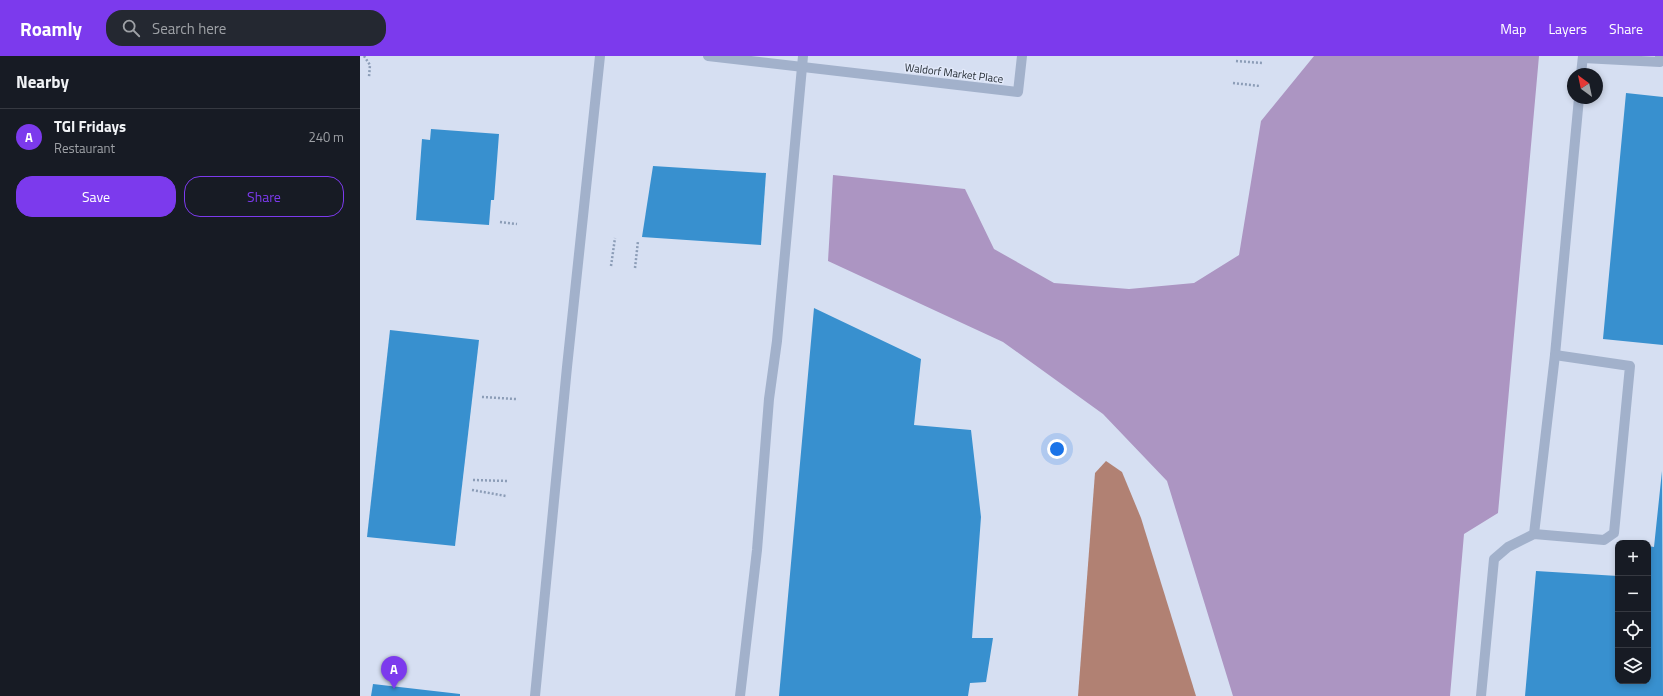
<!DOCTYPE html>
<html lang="en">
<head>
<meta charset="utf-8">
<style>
	:root { --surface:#171b24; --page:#242831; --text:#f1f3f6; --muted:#9ea1a6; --line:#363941; --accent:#7c3aed }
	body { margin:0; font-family:"Titillium Web",sans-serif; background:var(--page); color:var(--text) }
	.controls { position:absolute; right:12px; bottom:12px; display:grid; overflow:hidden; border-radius:8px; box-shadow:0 2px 6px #0003 }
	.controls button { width:36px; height:36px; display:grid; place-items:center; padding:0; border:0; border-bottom:1px solid var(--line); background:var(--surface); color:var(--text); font:20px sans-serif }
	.compass { position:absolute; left:1207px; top:12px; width:36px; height:36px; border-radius:50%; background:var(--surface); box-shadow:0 2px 6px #0003; rotate:327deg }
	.you { position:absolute; left:697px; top:393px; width:14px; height:14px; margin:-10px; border:3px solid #fff; border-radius:50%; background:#1a73e8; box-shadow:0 0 0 6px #1a73e833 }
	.badge { display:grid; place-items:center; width:26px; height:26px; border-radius:50%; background:var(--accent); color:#fff; font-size:13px; font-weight:700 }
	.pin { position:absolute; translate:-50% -33px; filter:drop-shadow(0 1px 2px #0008) }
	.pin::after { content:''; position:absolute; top:21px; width:14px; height:12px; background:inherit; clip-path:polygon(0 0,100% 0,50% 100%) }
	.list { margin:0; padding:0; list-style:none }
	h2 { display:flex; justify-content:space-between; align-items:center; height:52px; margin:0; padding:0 16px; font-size:17px }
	h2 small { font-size:13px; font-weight:400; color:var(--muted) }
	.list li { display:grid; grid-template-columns:26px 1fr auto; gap:12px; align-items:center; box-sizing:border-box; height:56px; padding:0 16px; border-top:1px solid var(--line) }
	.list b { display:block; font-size:15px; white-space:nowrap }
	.list p { margin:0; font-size:13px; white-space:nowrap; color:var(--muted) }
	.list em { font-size:13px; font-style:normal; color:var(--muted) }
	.actions { display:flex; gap:8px; padding:12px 16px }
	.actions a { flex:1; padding:9px 0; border:1px solid var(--accent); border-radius:16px; text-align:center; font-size:14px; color:var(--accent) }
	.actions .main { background:var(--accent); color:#fff }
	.icon { flex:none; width:22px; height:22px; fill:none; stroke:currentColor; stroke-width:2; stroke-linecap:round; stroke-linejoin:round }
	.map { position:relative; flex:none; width:1303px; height:640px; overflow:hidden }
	header { display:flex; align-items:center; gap:24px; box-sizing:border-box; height:56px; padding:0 20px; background:var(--accent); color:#fff }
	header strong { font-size:19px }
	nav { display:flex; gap:22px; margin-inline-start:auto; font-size:14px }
	.search { width:280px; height:36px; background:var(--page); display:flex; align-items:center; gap:10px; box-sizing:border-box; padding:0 14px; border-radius:16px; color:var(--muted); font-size:15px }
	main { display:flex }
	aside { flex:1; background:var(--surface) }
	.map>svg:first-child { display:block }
	.green { fill:#ac95c2 }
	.water { fill:#b18173 }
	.building { fill:#3890cf }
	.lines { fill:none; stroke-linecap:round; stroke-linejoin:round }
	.path { stroke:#8c9db7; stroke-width:2.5; stroke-dasharray:2 2; stroke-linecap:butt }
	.minor { stroke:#a2b1cb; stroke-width:10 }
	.labels { text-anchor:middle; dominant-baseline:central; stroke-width:3; stroke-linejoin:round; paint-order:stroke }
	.street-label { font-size:11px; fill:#252d35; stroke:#e2e9fa }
</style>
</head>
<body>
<header>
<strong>Roamly</strong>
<div class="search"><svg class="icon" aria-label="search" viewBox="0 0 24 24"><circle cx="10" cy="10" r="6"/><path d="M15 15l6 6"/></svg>Search here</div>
<nav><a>Map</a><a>Layers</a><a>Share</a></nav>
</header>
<main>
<aside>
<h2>Nearby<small></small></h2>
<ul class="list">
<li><span class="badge">A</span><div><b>TGI Fridays</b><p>Restaurant</p></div><em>240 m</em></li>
</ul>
<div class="actions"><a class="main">Save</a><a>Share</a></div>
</aside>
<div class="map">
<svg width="1303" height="640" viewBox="0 0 1303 640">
	<rect width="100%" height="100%" fill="#d6dff2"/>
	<path class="green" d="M954,0H1179L1138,457L1104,478L1090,640H873L807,425L743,358L643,286L468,205L473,119L605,133L634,193L694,227L769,233L834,227L879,199L901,65Z"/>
	<path class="water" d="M746,405L762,416L781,462L836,640H718L735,417Z"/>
	<g class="building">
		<path d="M1266,37L1303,41V289L1243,283Z"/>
		<path d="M71,73L139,78L134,144H131L129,169L56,164L62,83L70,84Z"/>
		<path d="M293,110L406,117L401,189L282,181Z"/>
		<path d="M454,252L561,303L554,369L611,374L621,461L612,582H633L626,626L610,627L608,640H419Z"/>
		<path d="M30,274L119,284L95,490L7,481Z"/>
		<path d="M1302,415L1303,640H1165L1176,515L1258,520V625H1288V490L1294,491Z"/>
		<path d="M13,628L100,638V640H11Z"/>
	</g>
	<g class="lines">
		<g class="path">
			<path d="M4,0L10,9L9,21"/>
			<path d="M876,5L902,7"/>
			<path d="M873,27L900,30"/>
			<path d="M140,166L157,168"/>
			<path d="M251,210L255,182"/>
			<path d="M275,212L278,185"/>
			<path d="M122,341L156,343"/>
			<path d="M113,424L148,425"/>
			<path d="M112,434L146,440"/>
		</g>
		<g class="minor">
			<path d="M348,0L658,36L662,0"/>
			<path d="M1223,2L1300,6V0"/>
			<path d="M1221,18L1223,0"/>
			<path d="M1195,299L1219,42"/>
			<path d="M175,640L207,311L240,0"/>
			<path d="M380,640L397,494L409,343L417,285L443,0"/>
			<path d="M1121,640L1134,503L1148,491L1174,478L1244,484L1254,477L1270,310L1195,299L1174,478"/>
		</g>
	</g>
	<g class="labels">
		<g class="street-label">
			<text transform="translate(594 17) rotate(7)">Waldorf Market Place</text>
		</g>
	</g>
</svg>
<div class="controls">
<button>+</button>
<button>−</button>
<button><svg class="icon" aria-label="locate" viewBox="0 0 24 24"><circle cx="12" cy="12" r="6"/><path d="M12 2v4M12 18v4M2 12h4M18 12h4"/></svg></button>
<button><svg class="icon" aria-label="layers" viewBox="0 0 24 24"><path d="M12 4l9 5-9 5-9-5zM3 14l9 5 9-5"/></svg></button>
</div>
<svg class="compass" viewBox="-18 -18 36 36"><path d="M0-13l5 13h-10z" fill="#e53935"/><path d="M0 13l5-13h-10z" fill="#9ea1a6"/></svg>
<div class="you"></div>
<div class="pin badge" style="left:34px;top:633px">A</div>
</div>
</main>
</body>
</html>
